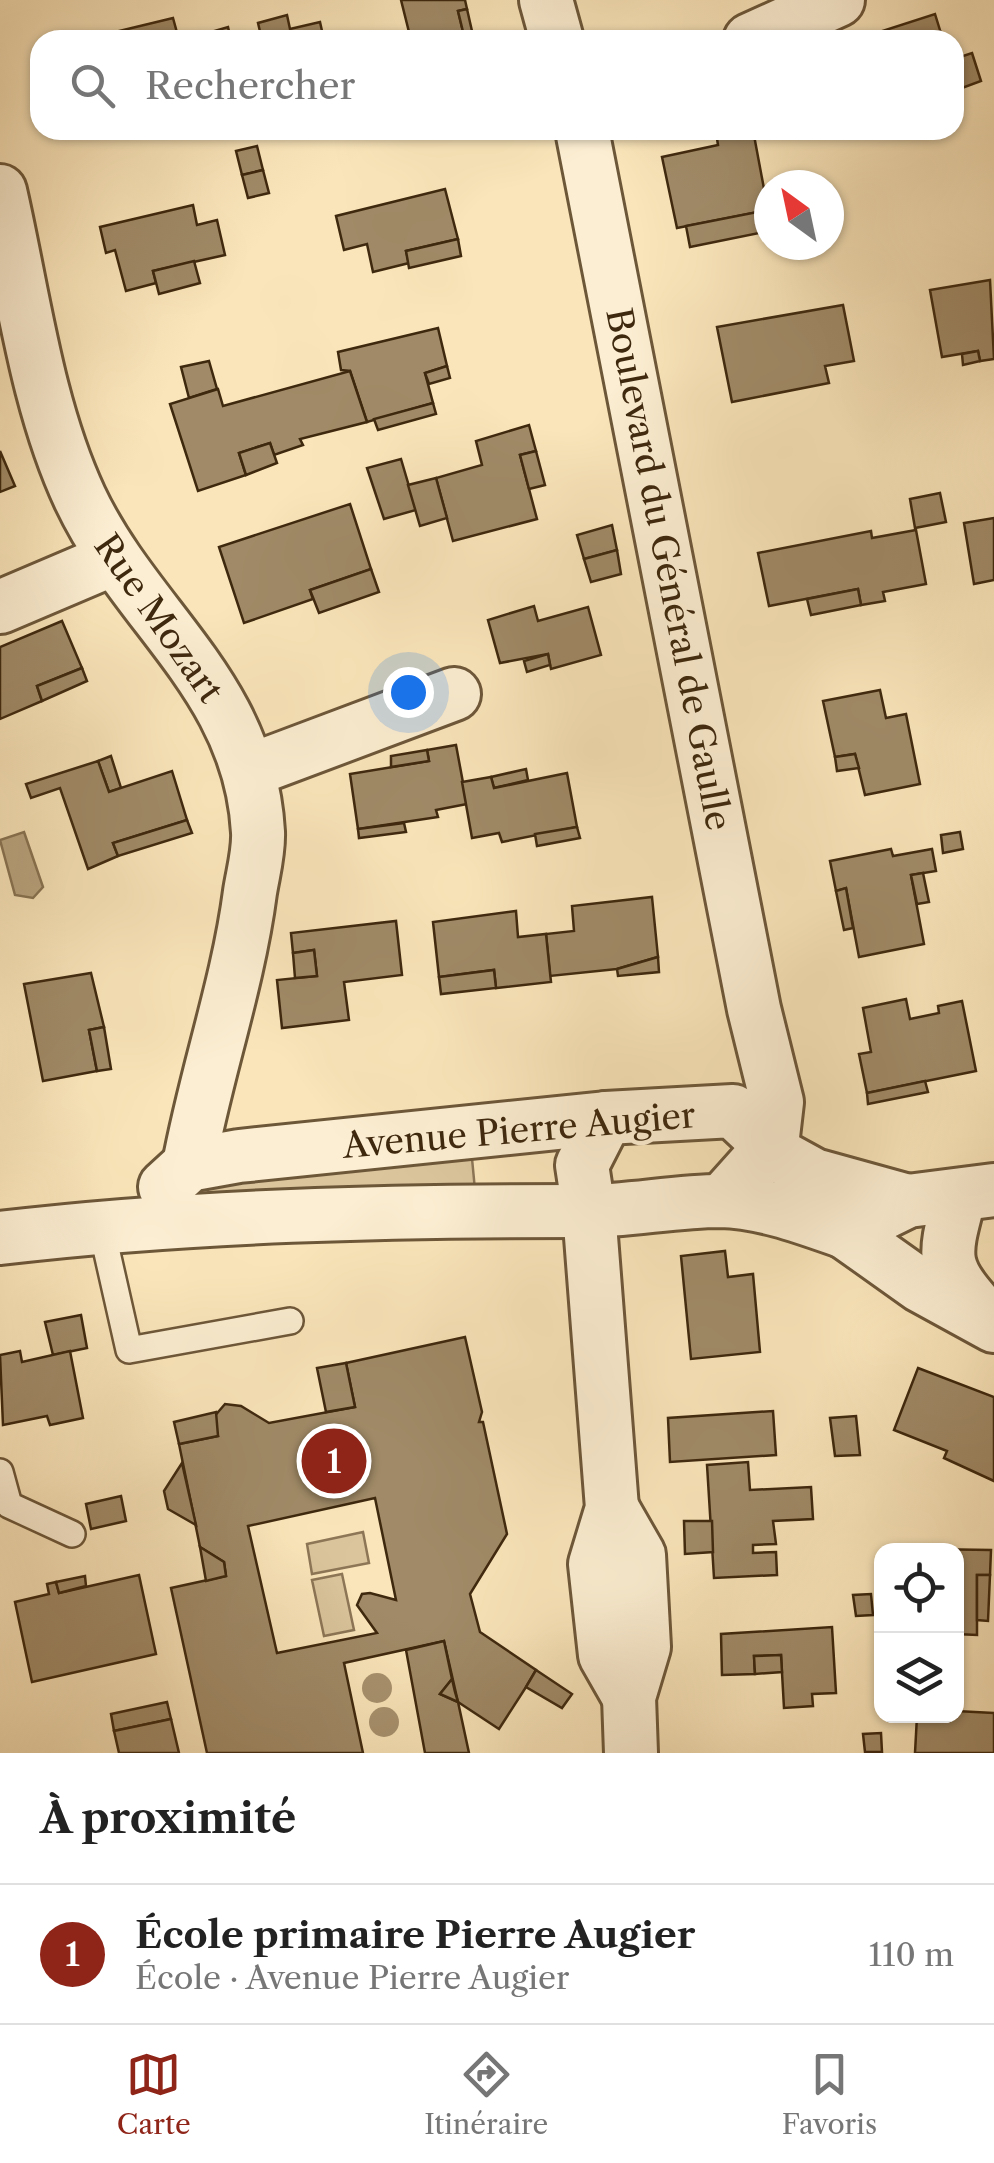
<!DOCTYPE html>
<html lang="fr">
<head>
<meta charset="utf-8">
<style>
	:root { --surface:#fff; --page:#f2f2f2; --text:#222; --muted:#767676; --line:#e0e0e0; --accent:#8f2418 }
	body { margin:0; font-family:"Libre Caslon Text",serif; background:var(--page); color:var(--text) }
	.controls { position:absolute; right:30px; bottom:30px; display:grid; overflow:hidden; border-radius:20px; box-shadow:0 2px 8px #0004 }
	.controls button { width:90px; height:90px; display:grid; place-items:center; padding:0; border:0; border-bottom:2px solid var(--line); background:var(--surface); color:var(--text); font:50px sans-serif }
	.compass { position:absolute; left:754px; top:170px; width:90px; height:90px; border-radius:50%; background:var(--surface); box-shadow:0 2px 8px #0004; rotate:327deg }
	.you { position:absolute; left:408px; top:692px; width:35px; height:35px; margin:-25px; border:8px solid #fff; border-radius:50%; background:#1a73e8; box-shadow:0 0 0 15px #1a73e833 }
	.badge { display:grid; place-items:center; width:65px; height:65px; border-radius:50%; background:var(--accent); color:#fff; font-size:32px; font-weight:700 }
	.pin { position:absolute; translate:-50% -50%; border:5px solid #fff; box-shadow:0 2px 10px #0006 }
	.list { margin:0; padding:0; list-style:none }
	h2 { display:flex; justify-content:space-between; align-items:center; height:130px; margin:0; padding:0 40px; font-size:42px }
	h2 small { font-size:32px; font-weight:400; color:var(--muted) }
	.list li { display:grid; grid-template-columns:65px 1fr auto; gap:30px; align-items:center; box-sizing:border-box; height:140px; padding:0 40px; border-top:2px solid var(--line) }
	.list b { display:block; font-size:38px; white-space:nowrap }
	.list p { margin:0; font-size:32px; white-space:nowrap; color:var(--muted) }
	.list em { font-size:32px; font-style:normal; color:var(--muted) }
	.icon { flex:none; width:55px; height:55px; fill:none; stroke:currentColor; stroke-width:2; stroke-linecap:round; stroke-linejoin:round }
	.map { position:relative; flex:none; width:994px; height:1753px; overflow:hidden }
	.search { position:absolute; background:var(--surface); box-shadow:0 2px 8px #0004; left:30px; right:30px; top:30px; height:110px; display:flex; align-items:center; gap:25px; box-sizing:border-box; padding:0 35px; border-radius:30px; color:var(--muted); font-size:38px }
	.sheet { height:270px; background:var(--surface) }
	nav { display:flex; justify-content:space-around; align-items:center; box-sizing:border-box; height:140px; border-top:2px solid var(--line); background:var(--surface); font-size:28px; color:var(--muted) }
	nav a { display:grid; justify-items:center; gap:5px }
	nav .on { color:var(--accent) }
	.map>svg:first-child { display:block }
	.green { fill:#dac59d; stroke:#8c7656; stroke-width:2.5 }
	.water { fill:#baa580; stroke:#887352; stroke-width:2.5 }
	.building { fill:#a08a67; stroke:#3e280e; stroke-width:2.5; fill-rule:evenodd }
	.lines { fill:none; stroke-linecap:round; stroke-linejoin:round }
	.lane-casing { stroke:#6d5739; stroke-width:30 }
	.street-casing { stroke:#6d5739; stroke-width:58 }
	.lane { stroke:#fceed2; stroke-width:25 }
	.street { stroke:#fceed2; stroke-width:52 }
	.tree { fill:#a8926f }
	.labels { text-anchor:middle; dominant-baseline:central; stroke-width:9; stroke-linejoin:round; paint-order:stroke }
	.street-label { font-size:35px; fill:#3e280e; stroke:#fceed2 }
</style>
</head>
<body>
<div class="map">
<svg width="994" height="1753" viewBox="0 0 994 1753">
	<rect width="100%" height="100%" fill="#fae5ba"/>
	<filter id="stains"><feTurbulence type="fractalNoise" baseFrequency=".002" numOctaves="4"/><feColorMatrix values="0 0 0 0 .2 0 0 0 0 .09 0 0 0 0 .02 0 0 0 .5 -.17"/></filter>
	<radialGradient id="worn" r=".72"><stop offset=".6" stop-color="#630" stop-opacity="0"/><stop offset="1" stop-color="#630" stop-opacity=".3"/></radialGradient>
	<g class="green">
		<path d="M471,1148L475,1190L215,1202L206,1188L210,1180Z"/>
		<path d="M363,1532L369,1563L312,1574L307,1544Z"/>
		<path d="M342,1574L354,1630L324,1636L312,1580Z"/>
	</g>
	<path class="water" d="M24,832L43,887L33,898L15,895L0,840Z"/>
	<g class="building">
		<path d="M401,0H465L467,9L458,11L465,40H411Z"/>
		<path d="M467,9L474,40H465L458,11Z"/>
		<path d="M935,14L943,40H875L873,34Z"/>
		<path d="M287,15L290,29L320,22L324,40H262L258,23Z"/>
		<path d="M173,18L179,40H82Z"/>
		<path d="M228,27L231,40H209L208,33Z"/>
		<path d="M972,53L981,81L954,91V59Z"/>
		<path d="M753,130L768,210L677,228L662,157L718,145L716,132Z"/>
		<path d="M257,146L263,170L242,175L236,151Z"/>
		<path d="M263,170L269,193L248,198L242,175Z"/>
		<path d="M445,189L458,239L406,251L409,263L373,272L367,244L344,250L336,216Z"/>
		<path d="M193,205L197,225L217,220L225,255L153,271L156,283L126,291L115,250L106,253L100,227Z"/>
		<path d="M768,210L769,231L690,247L686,226Z"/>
		<path d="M458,239L461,256L409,268L406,251Z"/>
		<path d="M194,261L200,283L159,294L153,271Z"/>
		<path d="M990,280L994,359L980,361L978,351L942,357L930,290Z"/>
		<path d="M843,305L854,361L825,366L829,383L732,402L717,327Z"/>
		<path d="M438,328L447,366L425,373L433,403L367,422L350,371L341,370L338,352Z"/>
		<path d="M978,351L980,361L963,365L962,354Z"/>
		<path d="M209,361L217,389L189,398L181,367Z"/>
		<path d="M447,366L450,378L429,384L425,373Z"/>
		<path d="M350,371L367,422L300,439L303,445L274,455L270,443L239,453L246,475L198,491L170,404L218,389L223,406Z"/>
		<path d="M433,403L436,414L378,430L374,419Z"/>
		<path d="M529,425L536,451L520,455L537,519L453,541L436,478L482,465L476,441Z"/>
		<path d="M270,443L277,463L246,475L239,453Z"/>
		<path d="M0,451L15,486L0,492Z"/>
		<path d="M536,451L545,485L529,489L520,455Z"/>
		<path d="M401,459L416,510L384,519L367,468Z"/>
		<path d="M436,478L447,518L420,526L408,485Z"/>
		<path d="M940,493L946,522L915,528L910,499Z"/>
		<path d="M350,504L371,569L310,590L313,599L244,623L219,547Z"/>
		<path d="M994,518V580L974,584L964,523Z"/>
		<path d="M612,525L617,550L584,559L577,535Z"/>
		<path d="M916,530L926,584L883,592L885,601L861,605L858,589L769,606L758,553L871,531L872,538Z"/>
		<path d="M617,550L621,574L591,582L584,559Z"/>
		<path d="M371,569L379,592L319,613L310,590Z"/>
		<path d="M858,589L861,605L811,615L807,599Z"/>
		<path d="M534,606L538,621L588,607L601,655L551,669L548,654L500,663L488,620Z"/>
		<path d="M62,621L82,668L37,686L42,701L0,719V647Z"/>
		<path d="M548,654L550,665L527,672L524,661Z"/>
		<path d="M82,668L87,681L42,701L37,686Z"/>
		<path d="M880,690L886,718L906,714L920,784L865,795L855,754L835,757L823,701Z"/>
		<path d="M456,745L467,804L436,810L438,817L358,829L350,774L429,761L427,750Z"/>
		<path d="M427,750L429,761L391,767V756Z"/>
		<path d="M855,754L859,768L837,771L835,757Z"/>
		<path d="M111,756L121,788L109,792L98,761Z"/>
		<path d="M98,761L109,792L172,771L187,820L113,843L118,856L88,869L60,788L31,798L26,784Z"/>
		<path d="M526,769L528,780L494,788L491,777Z"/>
		<path d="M567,773L577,827L502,842L499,833L472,838L462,782L491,777L494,788Z"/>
		<path d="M187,820L192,833L118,856L113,843Z"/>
		<path d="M404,823L406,832L359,838L358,829Z"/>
		<path d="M577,827L580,838L537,846L535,834Z"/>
		<path d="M960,832L963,849L943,853L941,835Z"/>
		<path d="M891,849L893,856L932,849L936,871L911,875L924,944L859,957L846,888L836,891L830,861Z"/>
		<path d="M923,873L929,902L917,904L911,875Z"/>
		<path d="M846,888L853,928L844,930L836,891Z"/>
		<path d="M652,897L658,957L617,969L550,976L546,934L574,931L572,906Z"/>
		<path d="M516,911L518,937L546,934L551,982L496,988L494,970L439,977L433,922Z"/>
		<path d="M396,921L402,975L344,982L349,1020L282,1028L277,980L317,976L314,950L293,953L291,933Z"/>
		<path d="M314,950L317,976L295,978L293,953Z"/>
		<path d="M658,957L659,972L618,976L617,969Z"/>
		<path d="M494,970L496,988L441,994L439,977Z"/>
		<path d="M91,973L104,1027L89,1030L97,1071L43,1081L24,984Z"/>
		<path d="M906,999L910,1019L939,1013L938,1006L962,1001L976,1071L867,1093L859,1054L871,1052L863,1008Z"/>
		<path d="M104,1027L111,1069L97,1071L89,1030Z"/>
		<path d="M925,1081L928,1092L868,1104L867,1093Z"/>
		<path d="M725,1251L728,1277L753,1274L760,1352L691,1359L681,1256Z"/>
		<path d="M81,1315L87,1348L53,1355L45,1322Z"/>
		<path d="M465,1337L482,1412L479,1422H483L507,1534L470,1594L480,1632L536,1670L526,1687L499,1729L458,1702L444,1641L344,1663L363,1753H207L171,1588L226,1576L224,1562L200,1547L179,1444L218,1436L213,1418L225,1404L241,1406L269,1423L355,1407L346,1363ZM375,1498L396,1600L370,1593L362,1594L357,1605L377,1633L277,1653L248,1526Z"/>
		<path d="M20,1351L22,1362L70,1351L83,1418L50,1425L47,1416L3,1425L0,1355Z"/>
		<path d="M346,1363L355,1407L326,1412L317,1368Z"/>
		<path d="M918,1368L994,1397V1481L944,1458L947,1451L894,1430Z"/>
		<path d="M773,1411L776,1455L670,1462L668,1418Z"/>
		<path d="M216,1412L218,1436L179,1444L174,1422Z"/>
		<path d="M856,1416L860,1455L835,1456L830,1418Z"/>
		<path d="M748,1462L750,1490L811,1487L813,1519L773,1521L776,1544L753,1545V1553L776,1552L777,1575L714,1578L707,1465Z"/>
		<path d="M182,1463L196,1525L168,1509L164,1491Z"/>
		<path d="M121,1496L126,1521L91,1529L86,1504Z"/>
		<path d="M684,1521H712L713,1552L685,1554Z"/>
		<path d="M200,1547L224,1562L226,1576L206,1581Z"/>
		<path d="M926,1549L991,1550L990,1575H977V1635L956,1634V1550Z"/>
		<path d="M139,1575L156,1654L32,1682L15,1602L49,1594L47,1584L56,1582L59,1593Z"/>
		<path d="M977,1575H990L988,1621L977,1620Z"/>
		<path d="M85,1576L86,1586L59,1593L56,1582Z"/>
		<path d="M871,1594L873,1615L856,1616L853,1595Z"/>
		<path d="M832,1627L836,1693L812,1694L813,1706L784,1708L781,1655L754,1656L755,1674L722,1675L721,1634Z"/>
		<path d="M444,1641L452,1679L440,1694L458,1702L469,1753H425L406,1650Z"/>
		<path d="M781,1655L782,1672L755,1674L754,1656Z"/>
		<path d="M536,1670L572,1694L562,1708L526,1687Z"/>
		<path d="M452,1679L455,1692L458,1702L440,1694Z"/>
		<path d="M167,1702L171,1719L114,1731L111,1714Z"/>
		<path d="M956,1711L994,1713V1753H915L917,1716H956Z"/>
		<path d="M171,1719L179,1753H119L114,1731Z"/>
		<path d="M881,1733L882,1752H865L863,1734Z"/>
	</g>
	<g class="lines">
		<g class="lane-casing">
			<g id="lane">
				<path d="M101,1226L129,1350L290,1321"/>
				<path d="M0,1472L9,1505L72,1534"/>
			</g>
		</g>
		<g class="street-casing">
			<g id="street">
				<path d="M546,0L557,40"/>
				<path d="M750,40L838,0"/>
				<path d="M582,130L754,1009L777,1102L772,1145L722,1201"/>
				<path d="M0,191C23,291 36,404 80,498C137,619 250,686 258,832C259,852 253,873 250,892C238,984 206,1073 189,1165"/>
				<path d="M0,607L113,559"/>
				<path d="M249,771L454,694"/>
				<path d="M606,1118L582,1165L589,1211L612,1508L595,1564L605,1655L629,1697"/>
				<path d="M165,1187L189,1165L239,1156L606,1118L733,1111L783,1158L814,1175L908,1201"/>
				<path d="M960,1195C943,1259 939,1266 986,1317"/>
				<path d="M845,1232L921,1286L994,1326"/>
				<path d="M0,1238C194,1215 389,1211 584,1211C629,1211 675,1201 720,1201C763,1202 805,1218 845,1232L908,1201L994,1190"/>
				<path d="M612,1508L639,1555L644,1647L629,1697L631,1753"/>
			</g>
		</g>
		<use href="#lane" class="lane"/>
		<use href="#street" class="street"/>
	</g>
	<g class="tree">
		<circle cx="377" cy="1688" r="15"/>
		<circle cx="384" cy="1722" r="15"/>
	</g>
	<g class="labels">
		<g class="street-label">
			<text transform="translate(669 569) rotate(79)">Boulevard du Général de Gaulle</text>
			<text transform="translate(159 618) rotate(55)">Rue Mozart</text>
			<text transform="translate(519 1130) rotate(-5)">Avenue Pierre Augier</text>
		</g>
	</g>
	<rect width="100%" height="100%" filter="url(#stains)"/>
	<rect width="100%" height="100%" fill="url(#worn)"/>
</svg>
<div class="controls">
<button><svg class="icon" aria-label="locate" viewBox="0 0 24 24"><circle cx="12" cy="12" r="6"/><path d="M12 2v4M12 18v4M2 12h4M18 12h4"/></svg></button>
<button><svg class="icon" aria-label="layers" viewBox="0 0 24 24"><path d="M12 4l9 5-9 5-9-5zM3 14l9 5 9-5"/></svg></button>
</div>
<svg class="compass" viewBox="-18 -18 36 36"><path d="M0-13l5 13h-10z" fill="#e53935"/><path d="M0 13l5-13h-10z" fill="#767676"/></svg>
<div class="you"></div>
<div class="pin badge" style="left:334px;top:1461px">1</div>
<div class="search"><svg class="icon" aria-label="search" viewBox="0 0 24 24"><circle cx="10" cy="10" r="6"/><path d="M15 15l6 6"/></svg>Rechercher</div>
</div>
<section class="sheet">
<h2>À proximité<small></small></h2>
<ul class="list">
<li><span class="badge">1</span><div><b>École primaire Pierre Augier</b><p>École · Avenue Pierre Augier</p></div><em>110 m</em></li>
</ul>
</section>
<nav>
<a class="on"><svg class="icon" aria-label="map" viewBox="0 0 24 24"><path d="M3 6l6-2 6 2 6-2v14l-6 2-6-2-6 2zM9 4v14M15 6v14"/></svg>Carte</a>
<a><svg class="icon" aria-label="directions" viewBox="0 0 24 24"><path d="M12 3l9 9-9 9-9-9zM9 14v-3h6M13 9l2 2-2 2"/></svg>Itinéraire</a>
<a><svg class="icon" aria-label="saved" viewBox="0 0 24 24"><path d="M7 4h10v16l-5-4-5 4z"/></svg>Favoris</a>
</nav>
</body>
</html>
